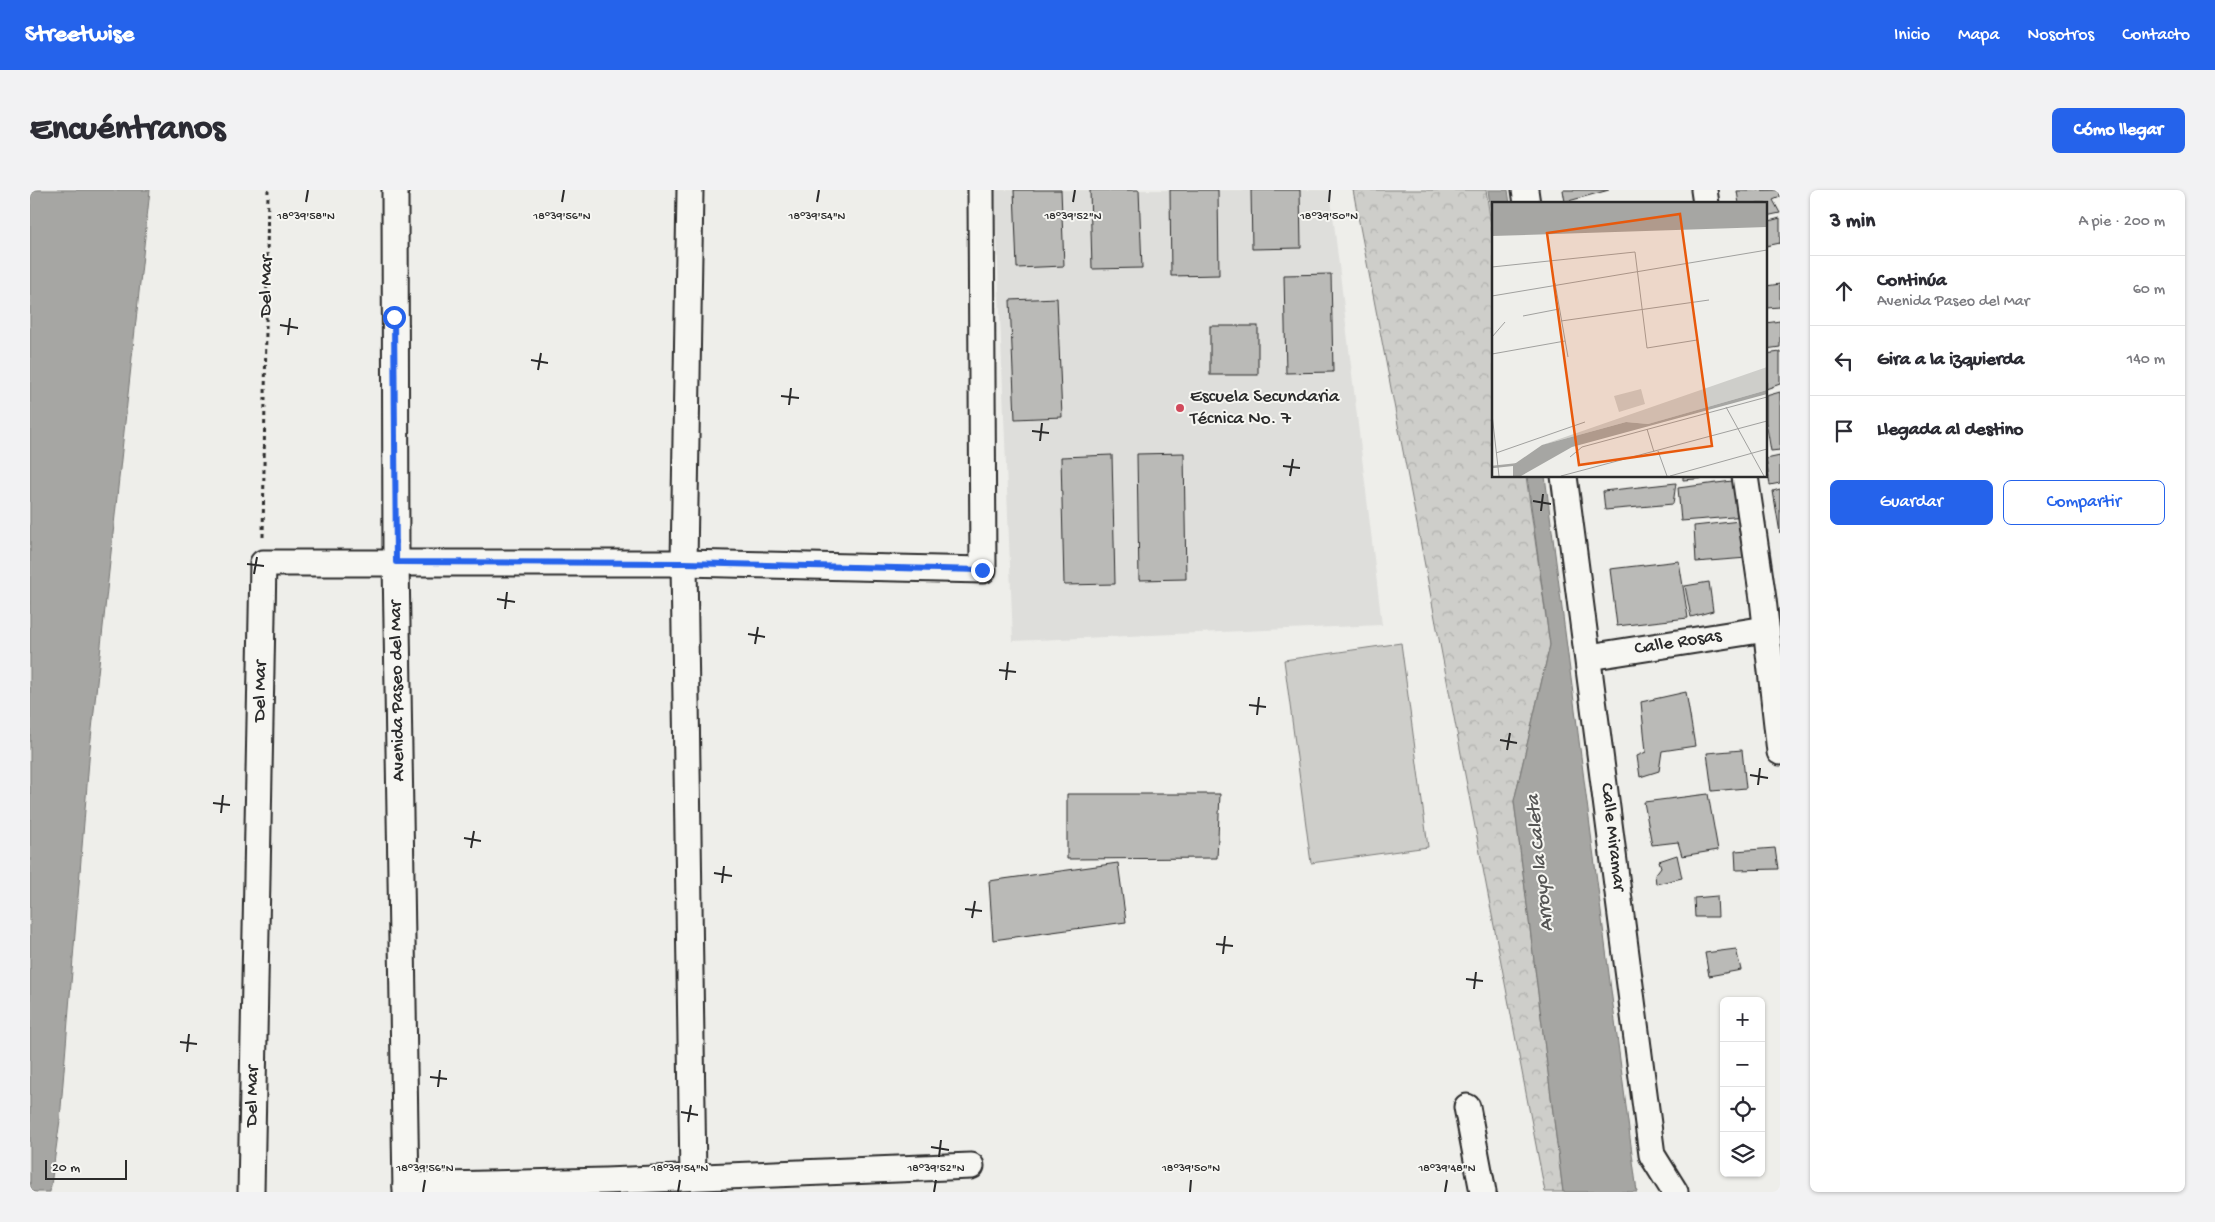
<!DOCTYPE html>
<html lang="es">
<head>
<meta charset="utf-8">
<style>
	:root { --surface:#fff; --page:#f2f2f3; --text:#2b2b33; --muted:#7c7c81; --line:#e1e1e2; --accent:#2563eb }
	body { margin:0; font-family:"Gochi Hand",sans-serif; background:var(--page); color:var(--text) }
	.controls { position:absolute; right:15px; bottom:15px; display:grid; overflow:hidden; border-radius:8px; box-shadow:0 1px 4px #0004 }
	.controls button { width:45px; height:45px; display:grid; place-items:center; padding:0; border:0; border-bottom:1px solid var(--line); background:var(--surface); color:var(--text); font:25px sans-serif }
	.scale { position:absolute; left:15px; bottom:12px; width:82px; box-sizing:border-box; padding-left:5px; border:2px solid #2b2b2b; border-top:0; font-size:14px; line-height:18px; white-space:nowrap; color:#2b2b2b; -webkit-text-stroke:4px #f6f6f2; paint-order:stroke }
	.stop { position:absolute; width:15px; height:15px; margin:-11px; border:4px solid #2563eb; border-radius:50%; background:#fff }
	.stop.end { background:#2563eb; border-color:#fff; box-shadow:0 1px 5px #0008 }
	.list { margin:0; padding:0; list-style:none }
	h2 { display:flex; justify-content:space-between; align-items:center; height:65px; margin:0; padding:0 20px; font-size:21px }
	h2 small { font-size:16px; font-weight:400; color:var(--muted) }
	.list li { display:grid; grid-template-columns:32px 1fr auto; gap:15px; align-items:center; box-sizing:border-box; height:70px; padding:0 20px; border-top:1px solid var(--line) }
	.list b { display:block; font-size:19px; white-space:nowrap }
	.list p { margin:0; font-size:16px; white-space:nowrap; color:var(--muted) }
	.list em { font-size:16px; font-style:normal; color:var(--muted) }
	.actions { display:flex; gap:10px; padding:15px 20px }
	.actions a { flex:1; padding:11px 0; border:1px solid var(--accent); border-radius:8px; text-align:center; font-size:18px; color:var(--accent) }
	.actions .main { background:var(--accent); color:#fff }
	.icon { flex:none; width:28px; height:28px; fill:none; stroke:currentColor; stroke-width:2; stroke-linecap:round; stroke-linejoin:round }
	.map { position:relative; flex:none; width:1750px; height:1002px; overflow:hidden; border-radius:8px }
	header { display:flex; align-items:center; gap:30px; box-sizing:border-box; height:70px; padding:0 25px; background:var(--accent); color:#fff }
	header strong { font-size:24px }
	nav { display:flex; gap:28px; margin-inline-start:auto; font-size:18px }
	.intro { display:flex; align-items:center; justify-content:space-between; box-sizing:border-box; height:120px; padding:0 30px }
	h1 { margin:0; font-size:35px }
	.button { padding:12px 22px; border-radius:8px; background:var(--accent); color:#fff; font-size:18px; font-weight:700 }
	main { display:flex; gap:30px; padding:0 30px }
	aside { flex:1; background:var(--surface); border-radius:8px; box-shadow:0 1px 4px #0004 }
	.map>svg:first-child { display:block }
	.built { fill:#dededb }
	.grass { fill:#cececa; stroke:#7c7c7a }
	.forest { fill:url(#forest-crowns); stroke:#7c7c7a }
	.water { fill:#a6a6a3; stroke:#757573 }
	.building { fill:#babab7; stroke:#2b2b2b }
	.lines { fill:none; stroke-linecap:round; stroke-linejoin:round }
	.street-casing { stroke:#2b2b2b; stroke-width:29 }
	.path { stroke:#2b2b2b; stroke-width:3; stroke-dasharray:4 4; stroke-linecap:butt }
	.street { stroke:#f6f6f2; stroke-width:25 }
	.route { stroke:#2563eb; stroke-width:6 }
	.ticks { fill:none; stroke:#2b2b2b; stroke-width:2 }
	.poi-dot { fill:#d1495b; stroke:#f6f6f2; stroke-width:2 }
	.labels { text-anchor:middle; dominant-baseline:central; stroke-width:4; stroke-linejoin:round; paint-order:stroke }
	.street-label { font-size:19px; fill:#2b2b2b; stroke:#f6f6f2 }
	.poi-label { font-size:19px; fill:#2b2b2b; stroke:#f6f6f2; text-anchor:start }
	.water-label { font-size:20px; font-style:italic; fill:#565655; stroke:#f6f6f2 }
	.inset-river { fill:none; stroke:#a6a6a3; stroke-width:2.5 }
	.inset-road { fill:none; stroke:#a0a09e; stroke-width:1 }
	.view { fill:#e8590c; fill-opacity:0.15; stroke:#e8590c; stroke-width:2.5 }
	.inset-edge { fill:none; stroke:#2b2b2b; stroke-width:2.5 }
	.ticks-label { font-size:12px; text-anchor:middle; fill:#2b2b2b; stroke:#f6f6f2; stroke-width:4; stroke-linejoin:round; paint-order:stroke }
</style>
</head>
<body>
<header>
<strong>Streetwise</strong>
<nav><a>Inicio</a><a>Mapa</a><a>Nosotros</a><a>Contacto</a></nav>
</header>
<div class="intro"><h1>Encuéntranos</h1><a class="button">Cómo llegar</a></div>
<main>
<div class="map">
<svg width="1750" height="1002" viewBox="0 0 1750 1002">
	<defs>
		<pattern id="forest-crowns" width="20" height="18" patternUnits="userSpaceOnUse" patternTransform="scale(1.25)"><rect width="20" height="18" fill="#cececa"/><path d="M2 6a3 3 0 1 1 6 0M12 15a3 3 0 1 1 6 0" fill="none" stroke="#b1b1ae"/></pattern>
	</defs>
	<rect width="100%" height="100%" fill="#eeeeea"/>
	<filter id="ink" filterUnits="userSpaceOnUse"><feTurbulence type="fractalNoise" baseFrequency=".02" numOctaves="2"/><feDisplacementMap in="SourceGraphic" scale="10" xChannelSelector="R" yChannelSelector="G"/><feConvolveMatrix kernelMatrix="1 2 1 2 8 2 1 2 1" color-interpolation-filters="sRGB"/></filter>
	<g filter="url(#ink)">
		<path class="built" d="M965,0H1300L1352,435L983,451Z"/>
		<path class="grass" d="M1371,453L1398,657L1281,673L1254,470Z"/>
		<path class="forest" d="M1323,0H1456L1464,55V286H1496L1520,455L1484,611L1533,1002H1515Z"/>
		<g class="water">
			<path d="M0,0H120L60,558L30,930L20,1002H0Z"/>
			<path d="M1458,0H1478L1480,14H1464V44Z"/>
			<path d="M1497,286H1515L1607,1002H1533L1484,611L1520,455Z"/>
		</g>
		<g class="building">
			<path d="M984,0H1031L1034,76L987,78Z"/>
			<path d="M1060,0H1109L1112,78L1062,79Z"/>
			<path d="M1140,0H1188L1189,85L1141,86Z"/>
			<path d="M1221,0H1270L1271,58L1222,59Z"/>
			<path d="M1533,0H1579L1535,12Z"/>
			<path d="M1750,0V7L1743,10L1750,23L1736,26V14H1709L1707,1Z"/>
			<path d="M1750,28V53L1736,56V32Z"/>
			<path d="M1301,84L1303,182L1256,183L1254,85Z"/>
			<path d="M1750,94V117L1736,118V96Z"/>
			<path d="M1027,108L1032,227L985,229L980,110Z"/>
			<path d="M1750,131V157L1736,159V133Z"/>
			<rect x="1180" y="136" width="48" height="49"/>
			<path d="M1750,162V194L1736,199V164Z"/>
			<path d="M1750,202V260L1741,261L1736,232V206Z"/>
			<path d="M1154,263L1156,389L1109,390L1107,264Z"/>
			<path d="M1082,265L1085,394L1034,395L1031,267Z"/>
			<path d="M1750,266V293L1740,295L1736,269Z"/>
			<path d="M1653,286H1705L1653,290Z"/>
			<path d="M1710,290L1716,326L1651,331L1648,298Z"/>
			<path d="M1646,293L1643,314L1575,320L1573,301Z"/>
			<path d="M1750,299V343L1743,301Z"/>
			<path d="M1710,331L1717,368L1666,372L1664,336Z"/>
			<path d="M1649,371L1658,428L1587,436L1580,379Z"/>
			<path d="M1679,392L1683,421L1661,427L1655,396Z"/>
			<path d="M1656,502L1665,556L1632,561L1629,581L1610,587L1607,566L1616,562L1611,512Z"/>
			<path d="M1712,560L1716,598L1682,601L1677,563Z"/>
			<path d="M1037,604H1190L1187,668L1037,669Z"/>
			<path d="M1678,604L1688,660L1652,666L1648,652L1622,655L1614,612Z"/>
			<path d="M1745,658L1748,679L1706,680L1705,661Z"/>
			<path d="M1647,665L1652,688L1626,694L1625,685L1631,677L1629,671Z"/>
			<path d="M1088,673L1096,732L963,750L959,691Z"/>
			<path d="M1687,706L1688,727H1665L1664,708Z"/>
			<path d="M1706,759L1711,780L1679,786L1675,763Z"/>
		</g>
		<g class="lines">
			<g class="street-casing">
				<g id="street">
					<path d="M365,0L366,372L376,1002"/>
					<path d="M660,0L654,373L663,987"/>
					<path d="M1495,0L1497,14"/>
					<path d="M1674,0L1676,14"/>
					<path d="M1534,286L1622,965L1645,1002"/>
					<path d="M1715,286L1733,409L1750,562"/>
					<path d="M1559,467L1736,439"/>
					<path d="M1437,917L1453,1002"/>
					<path d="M376,996L575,991L941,976"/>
					<path d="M221,1002L233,373H654L953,380L951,0"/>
				</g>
			</g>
			<path class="path" d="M233,347L238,0"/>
			<use href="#street" class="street"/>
		</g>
	</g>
	<g class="lines" filter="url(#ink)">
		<path class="route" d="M364,127L366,372L654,373L952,380"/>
	</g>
	<path class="ticks" d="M276,12L278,0M532,12L534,0M787,12L789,0M1043,12L1045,0M1299,12L1300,0M250,135L268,138M258,145L260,128M501,170L518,173M508,180L511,163M751,206L769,208M759,215L761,198M1002,241L1019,243M1010,251L1012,233M1253,276L1270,278M1260,286L1263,269M1503,311L1521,314M1511,321L1513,304M217,374L234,376M224,384L227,367M467,409L485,412M475,419L477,402M718,444L735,447M725,454L728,437M969,480L986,482M976,490L978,472M1219,515L1236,517M1227,525L1229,507M1470,550L1487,553M1477,560L1480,543M1720,585L1738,588M1728,595L1730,578M183,613L200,615M191,623L193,605M434,648L451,651M441,658L444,641M684,683L702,686M692,693L694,676M935,719L952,721M942,728L945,711M1186,754L1203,756M1193,764L1195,746M1436,789L1453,791M1444,799L1446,782M150,852L167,854M157,862L159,844M400,887L417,889M408,897L410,880M651,922L668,925M658,932L661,915M901,957L919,960M909,967L911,950M393,1002L395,990M648,1002L650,990M904,1002L906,990M1160,1002L1161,990M1415,1002L1417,990"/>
	<circle class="poi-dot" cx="1150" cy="218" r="5"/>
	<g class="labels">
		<g class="street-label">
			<text transform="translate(237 96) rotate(-89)">Del Mar</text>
			<text transform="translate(1648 453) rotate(-9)">Calle Rosas</text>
			<text transform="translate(231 501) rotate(-89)">Del Mar</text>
			<text transform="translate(368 501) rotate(-91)">Avenida Paseo del Mar</text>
			<text transform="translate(1582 647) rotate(83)">Calle Miramar</text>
			<text transform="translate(223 906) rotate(-89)">Del Mar</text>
		</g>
		<g class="poi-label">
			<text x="1160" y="207">Escuela Secundaria<tspan x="1160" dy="22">Técnica No. 7</tspan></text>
		</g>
		<g class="water-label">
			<text transform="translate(1511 673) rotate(-96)">Arroyo la Caleta</text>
		</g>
	</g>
	<g transform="translate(1462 12)">
		<rect width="275" height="275" fill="#eeeeea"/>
		<path d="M149,187L153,202L127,210L122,194Z" fill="#cececa"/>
		<path d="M275,165V188L156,222L134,220L50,243Z" fill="#cececa"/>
		<path d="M0,1H275V25L0,34ZM275,188V192L80,245L29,274H21V263L50,243L134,220L156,222Z" fill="#a6a6a3"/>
		<path class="inset-river" d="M0,265L28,262"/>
		<path class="inset-road" d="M0,65L143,50L155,146L205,138M63,81L76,155M0,94L275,48M31,114L67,107M69,119L217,98M0,135L13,120M0,152L73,139M234,205L272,274M0,212L7,274M155,227L162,250M166,249L175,274M4,251L93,220M78,255L90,245L275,195M69,274L275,219M178,274L275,247"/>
		<path class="view" d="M188,12L220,244L87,263L55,31Z"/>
		<rect width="275" height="275" class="inset-edge"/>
	</g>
	<g class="ticks-label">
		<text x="276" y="29">18°39'58"N</text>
		<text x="532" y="29">18°39'56"N</text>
		<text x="787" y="29">18°39'54"N</text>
		<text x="1043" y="29">18°39'52"N</text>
		<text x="1299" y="29">18°39'50"N</text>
		<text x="395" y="981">18°39'56"N</text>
		<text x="650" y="981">18°39'54"N</text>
		<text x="906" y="981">18°39'52"N</text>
		<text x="1161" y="981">18°39'50"N</text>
		<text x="1417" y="981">18°39'48"N</text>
	</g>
</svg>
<div class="controls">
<button>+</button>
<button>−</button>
<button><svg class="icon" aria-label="locate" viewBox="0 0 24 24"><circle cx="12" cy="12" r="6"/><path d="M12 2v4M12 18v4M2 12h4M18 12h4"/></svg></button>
<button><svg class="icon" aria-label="layers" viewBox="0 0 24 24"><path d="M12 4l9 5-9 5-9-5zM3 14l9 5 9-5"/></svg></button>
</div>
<div class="scale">20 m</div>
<div class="stop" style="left:364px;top:127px"></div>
<div class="stop end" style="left:952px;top:380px"></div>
</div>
<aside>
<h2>3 min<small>A pie · 200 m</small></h2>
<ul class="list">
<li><svg class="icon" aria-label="ahead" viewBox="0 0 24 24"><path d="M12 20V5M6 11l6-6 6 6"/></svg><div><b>Continúa</b><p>Avenida Paseo del Mar</p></div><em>60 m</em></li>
<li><svg class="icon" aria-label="left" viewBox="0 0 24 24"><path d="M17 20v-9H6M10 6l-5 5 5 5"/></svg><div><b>Gira a la izquierda</b></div><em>140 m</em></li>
<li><svg class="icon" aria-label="arrive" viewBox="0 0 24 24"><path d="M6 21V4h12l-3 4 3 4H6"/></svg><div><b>Llegada al destino</b></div></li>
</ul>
<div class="actions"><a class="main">Guardar</a><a>Compartir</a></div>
</aside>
</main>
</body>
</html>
